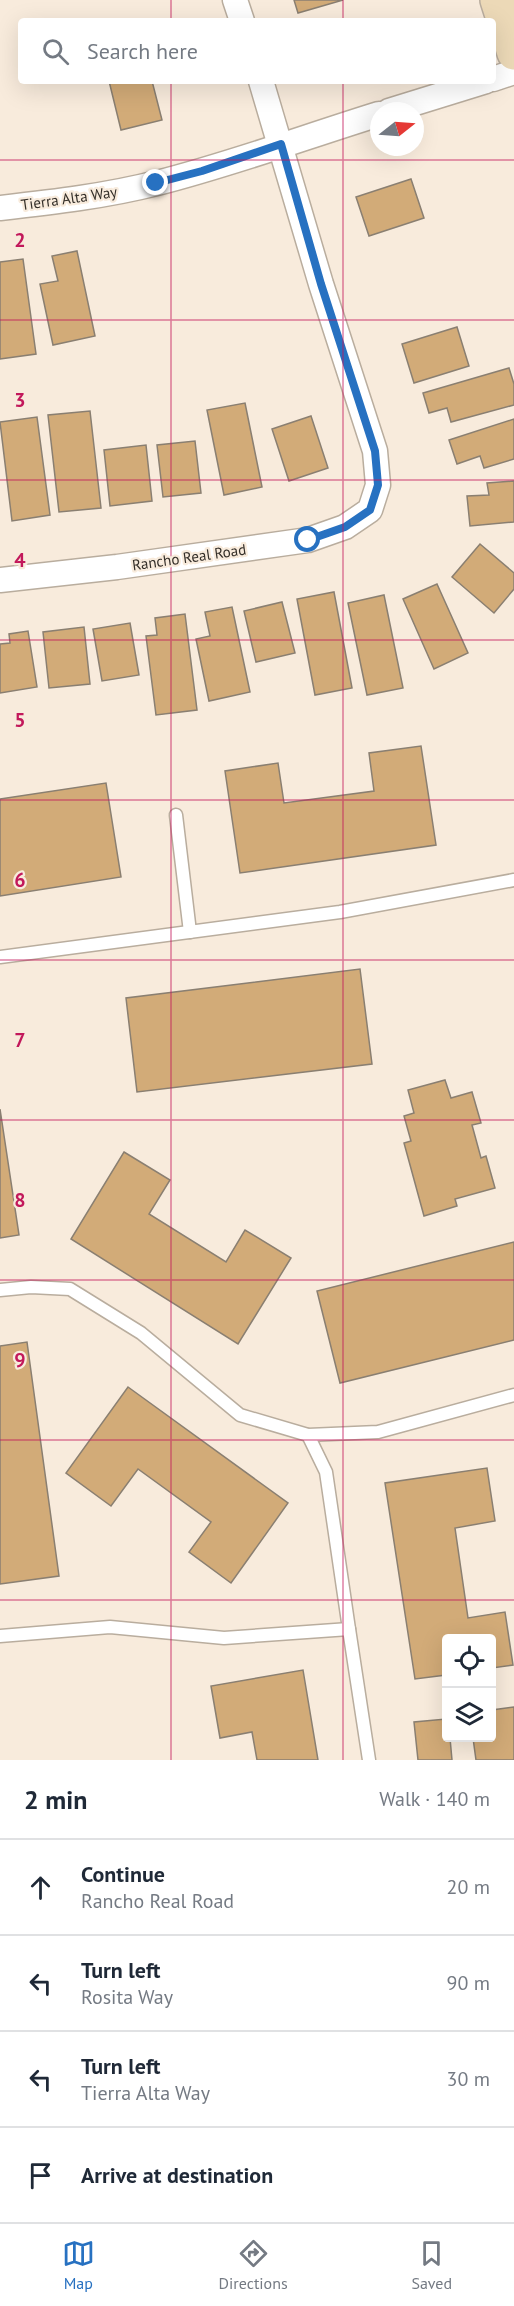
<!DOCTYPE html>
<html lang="en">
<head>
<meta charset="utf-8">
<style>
	:root { --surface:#fff; --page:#f2f2f3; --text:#1f2937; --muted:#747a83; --line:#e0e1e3; --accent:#2771c1 }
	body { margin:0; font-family:"PT Sans",sans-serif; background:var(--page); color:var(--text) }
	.controls { position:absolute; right:18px; bottom:18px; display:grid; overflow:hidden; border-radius:6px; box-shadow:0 6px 24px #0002 }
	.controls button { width:54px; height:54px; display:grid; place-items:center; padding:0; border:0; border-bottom:2px solid var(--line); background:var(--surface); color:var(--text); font:30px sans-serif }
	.compass { position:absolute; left:370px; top:102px; width:54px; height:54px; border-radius:50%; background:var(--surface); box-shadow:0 6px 24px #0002; rotate:73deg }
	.stop { position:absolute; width:18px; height:18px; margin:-14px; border:4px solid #2771c1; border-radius:50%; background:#fff }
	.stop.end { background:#2771c1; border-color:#fff; box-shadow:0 2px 6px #0008 }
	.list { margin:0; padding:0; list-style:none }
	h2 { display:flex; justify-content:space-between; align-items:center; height:78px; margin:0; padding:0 24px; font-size:26px }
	h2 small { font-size:20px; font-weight:400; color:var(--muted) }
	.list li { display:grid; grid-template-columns:39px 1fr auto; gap:18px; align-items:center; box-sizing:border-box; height:96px; padding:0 24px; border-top:2px solid var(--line) }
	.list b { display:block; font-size:22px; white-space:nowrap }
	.list p { margin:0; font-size:20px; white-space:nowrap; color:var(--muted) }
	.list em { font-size:20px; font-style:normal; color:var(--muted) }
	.icon { flex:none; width:33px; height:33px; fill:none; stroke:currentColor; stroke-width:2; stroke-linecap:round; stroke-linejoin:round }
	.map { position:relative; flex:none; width:514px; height:1760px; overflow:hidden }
	.search { position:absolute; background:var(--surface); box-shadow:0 6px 24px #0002; left:18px; right:18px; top:18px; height:66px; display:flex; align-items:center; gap:15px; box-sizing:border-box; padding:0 21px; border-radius:6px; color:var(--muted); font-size:22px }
	.sheet { height:462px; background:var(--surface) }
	nav { display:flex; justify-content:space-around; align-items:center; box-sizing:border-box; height:84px; border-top:2px solid var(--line); background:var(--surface); font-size:16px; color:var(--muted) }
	nav a { display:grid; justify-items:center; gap:3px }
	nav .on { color:var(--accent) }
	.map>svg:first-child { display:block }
	.building { fill:#d2ab78; stroke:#8a7f71; stroke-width:1.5 }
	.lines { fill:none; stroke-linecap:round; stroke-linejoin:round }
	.lane-casing { stroke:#b9ad9e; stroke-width:15 }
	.street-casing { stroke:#b9ad9e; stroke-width:27 }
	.secondary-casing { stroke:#b9ad9e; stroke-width:36 }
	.lane { stroke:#fff; stroke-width:12 }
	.street { stroke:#fff; stroke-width:24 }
	.secondary { stroke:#ecd9b7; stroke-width:33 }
	.route { stroke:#2771c1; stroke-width:8 }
	.grid { fill:none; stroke:#c2185b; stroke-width:1.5; stroke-opacity:0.55 }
	.labels { text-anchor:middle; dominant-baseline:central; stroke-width:4.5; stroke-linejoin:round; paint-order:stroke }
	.street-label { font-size:15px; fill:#332e28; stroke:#f8ebdc }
	.grid-label { font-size:20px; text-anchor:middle; font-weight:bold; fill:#c2185b; stroke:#f8ebdc; stroke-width:4.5; stroke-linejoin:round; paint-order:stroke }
</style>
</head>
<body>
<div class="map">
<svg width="514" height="1760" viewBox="0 0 514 1760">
	<rect width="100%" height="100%" fill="#f8ebdc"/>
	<g class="building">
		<path d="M294,0H343L298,13Z"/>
		<path d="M109,81H152L162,120L121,130Z"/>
		<path d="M411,179L424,218L369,236L356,197Z"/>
		<path d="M77,251L95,336L53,345L40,284L58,281L52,256Z"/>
		<path d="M23,259L36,354L0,359V262Z"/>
		<path d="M457,327L469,366L414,383L402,344Z"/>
		<path d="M509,368L514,384V405L451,422L447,408L429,413L423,393Z"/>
		<path d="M245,403L262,487L224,495L207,410Z"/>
		<path d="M90,411L101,508L59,512L48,415Z"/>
		<path d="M311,416L328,468L289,481L272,429Z"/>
		<path d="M37,417L50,515L12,521L0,422Z"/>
		<path d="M514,419V459L484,468L480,456L457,464L449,440Z"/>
		<path d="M195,441L201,493L163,497L157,445Z"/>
		<path d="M146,445L152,501L110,506L104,450Z"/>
		<path d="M514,481V522L470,526L467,496L489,495L487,483Z"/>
		<path d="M480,544L514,573V589L494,613L452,577Z"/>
		<path d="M437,584L468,653L434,669L403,599Z"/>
		<path d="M334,592L352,688L315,695L297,599Z"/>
		<path d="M384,595L403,688L367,695L348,603Z"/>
		<path d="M282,602L295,653L256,662L244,611Z"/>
		<path d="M232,607L250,692L209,701L196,639L210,636L205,612Z"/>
		<path d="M185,614L197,710L156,715L146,636L157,635L155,618Z"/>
		<path d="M130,623L139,675L102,681L93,629Z"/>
		<path d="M84,627L90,684L49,688L43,632Z"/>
		<path d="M28,631L37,687L0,693V644L10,643L9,634Z"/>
		<path d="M421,746L436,845L240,873L225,771L278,763L284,803L374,791L369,753Z"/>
		<path d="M106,783L121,877L0,896V799Z"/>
		<path d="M360,969L372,1064L137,1092L126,998Z"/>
		<path d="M445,1080L451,1098L472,1092L481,1123L472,1125L481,1158L486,1156L495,1188L455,1199L457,1206L424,1216L404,1143L411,1141L404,1116L414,1113L408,1090Z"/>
		<path d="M0,1109L19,1235L0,1238Z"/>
		<path d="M124,1152L170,1180L149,1214L226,1262L245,1230L291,1258L238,1344L71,1239Z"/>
		<path d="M514,1242V1340L340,1383L317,1291Z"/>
		<path d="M27,1342L59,1576L0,1584V1346Z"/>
		<path d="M128,1387L288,1503L231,1583L189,1552L211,1522L138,1469L111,1506L66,1473Z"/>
		<path d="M487,1468L495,1521L455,1528L468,1618L505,1612L513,1665L492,1668V1638H446V1675L415,1679L385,1483Z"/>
		<path d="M303,1670L318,1760H257L252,1732L220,1738L211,1686Z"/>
		<path d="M514,1707V1760H476L473,1738H492V1710Z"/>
		<path d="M446,1719V1738H450L452,1760H418L414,1722Z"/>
	</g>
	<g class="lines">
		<g class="lane-casing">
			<g id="lane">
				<path d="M176,815L190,932"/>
				<path d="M0,957L340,912L514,880"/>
				<path d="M0,1290L31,1287L70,1289L141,1333L240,1415L308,1435L378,1432L514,1395"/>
				<path d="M308,1435L326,1472L349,1629"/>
				<path d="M0,1636L110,1627L224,1638L349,1629L369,1760"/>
			</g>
		</g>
		<g class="street-casing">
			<g id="street">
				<path d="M235,0L242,21"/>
				<path d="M493,79L514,72"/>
				<path d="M389,111L486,81"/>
				<path d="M0,208C53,202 106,196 157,183C232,164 305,137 379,114"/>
				<path d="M0,580L117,567L308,540L345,527L370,510L378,485L375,451L321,284L261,81"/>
			</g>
		</g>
		<g class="secondary-casing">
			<path id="secondary" d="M497,0L514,53"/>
		</g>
		<use href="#lane" class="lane"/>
		<use href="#street" class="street"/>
		<use href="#secondary" class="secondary"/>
	</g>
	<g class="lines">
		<path class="route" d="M156,183L202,171L281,144L321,284L375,451L378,485L370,510L345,527L308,540"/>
	</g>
	<path class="grid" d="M171,0V21M343,0V21M171,81V1760M343,81V1760M0,160H514M0,320H514M0,480H514M0,640H514M0,800H514M0,960H514M0,1120H514M0,1280H514M0,1440H514M0,1600H514"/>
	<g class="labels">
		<g class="street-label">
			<text transform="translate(69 198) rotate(-8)">Tierra Alta Way</text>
			<text transform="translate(189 557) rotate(-8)">Rancho Real Road</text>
		</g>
	</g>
	<g class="grid-label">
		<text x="20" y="247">2</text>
		<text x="20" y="407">3</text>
		<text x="20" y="567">4</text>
		<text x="20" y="727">5</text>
		<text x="20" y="887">6</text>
		<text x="20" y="1047">7</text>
		<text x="20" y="1207">8</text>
		<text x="20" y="1367">9</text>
	</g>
</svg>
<div class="controls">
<button><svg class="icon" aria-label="locate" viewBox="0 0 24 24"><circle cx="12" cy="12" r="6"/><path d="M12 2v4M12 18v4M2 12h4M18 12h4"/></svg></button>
<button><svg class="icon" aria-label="layers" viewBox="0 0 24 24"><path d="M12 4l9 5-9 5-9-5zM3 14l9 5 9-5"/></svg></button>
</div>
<svg class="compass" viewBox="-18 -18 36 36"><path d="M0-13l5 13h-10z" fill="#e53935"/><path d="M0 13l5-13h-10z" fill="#747a83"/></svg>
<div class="stop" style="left:308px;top:540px"></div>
<div class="stop end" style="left:156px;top:183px"></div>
<div class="search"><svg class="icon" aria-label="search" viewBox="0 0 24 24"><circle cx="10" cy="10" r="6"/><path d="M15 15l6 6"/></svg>Search here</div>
</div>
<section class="sheet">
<h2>2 min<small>Walk · 140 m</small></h2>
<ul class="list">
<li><svg class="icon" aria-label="ahead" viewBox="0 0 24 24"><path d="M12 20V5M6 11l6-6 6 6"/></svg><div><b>Continue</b><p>Rancho Real Road</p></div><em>20 m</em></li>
<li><svg class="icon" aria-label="left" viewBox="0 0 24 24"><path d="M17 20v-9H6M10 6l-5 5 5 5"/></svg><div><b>Turn left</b><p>Rosita Way</p></div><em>90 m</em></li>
<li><svg class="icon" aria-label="left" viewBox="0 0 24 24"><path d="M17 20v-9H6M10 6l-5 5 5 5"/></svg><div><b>Turn left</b><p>Tierra Alta Way</p></div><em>30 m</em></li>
<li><svg class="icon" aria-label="arrive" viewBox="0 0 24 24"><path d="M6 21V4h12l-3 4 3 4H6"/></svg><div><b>Arrive at destination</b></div></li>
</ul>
</section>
<nav>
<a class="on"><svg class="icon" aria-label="map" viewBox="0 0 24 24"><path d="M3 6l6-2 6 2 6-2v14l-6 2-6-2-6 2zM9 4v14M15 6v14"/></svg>Map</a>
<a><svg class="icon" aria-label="directions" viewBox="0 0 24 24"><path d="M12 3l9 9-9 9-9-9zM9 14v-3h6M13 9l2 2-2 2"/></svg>Directions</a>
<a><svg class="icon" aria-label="saved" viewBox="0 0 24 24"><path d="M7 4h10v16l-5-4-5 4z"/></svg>Saved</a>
</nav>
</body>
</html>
